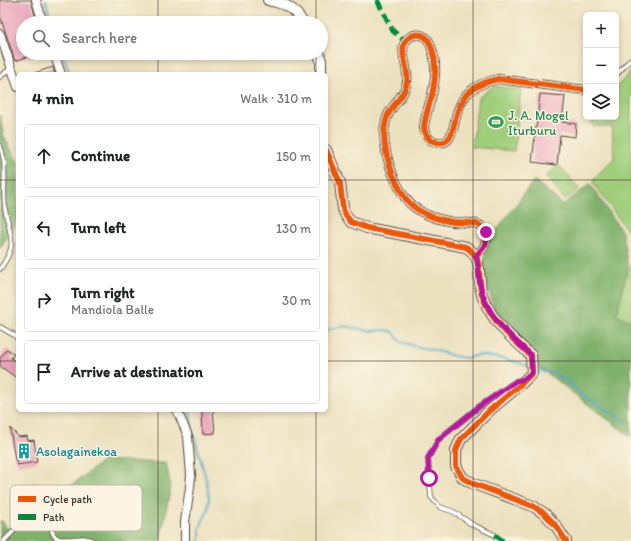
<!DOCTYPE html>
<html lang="en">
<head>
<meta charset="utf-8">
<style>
	:root { --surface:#fff; --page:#f2f2f2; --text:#202124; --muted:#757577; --line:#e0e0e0 }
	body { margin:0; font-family:Itim,sans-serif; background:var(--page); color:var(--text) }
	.controls { position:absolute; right:12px; top:12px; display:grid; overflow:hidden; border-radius:6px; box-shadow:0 2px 6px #0003 }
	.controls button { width:36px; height:36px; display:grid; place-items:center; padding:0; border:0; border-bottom:1px solid var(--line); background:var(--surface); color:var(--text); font:20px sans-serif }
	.stop { position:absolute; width:12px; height:12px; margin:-9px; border:3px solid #b5179e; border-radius:50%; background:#fff }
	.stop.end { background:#b5179e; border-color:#fff; box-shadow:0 1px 4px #0008 }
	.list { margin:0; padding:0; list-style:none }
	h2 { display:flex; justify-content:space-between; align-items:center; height:52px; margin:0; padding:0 16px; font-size:17px }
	h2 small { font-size:13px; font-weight:400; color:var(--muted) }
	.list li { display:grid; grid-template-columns:26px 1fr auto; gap:12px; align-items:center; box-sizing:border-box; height:64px; margin:0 8px 8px; padding:0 8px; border:1px solid var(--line); border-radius:6px }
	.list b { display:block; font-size:15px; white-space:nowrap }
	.list p { margin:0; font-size:13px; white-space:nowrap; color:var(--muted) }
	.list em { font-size:13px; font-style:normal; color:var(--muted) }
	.icon { flex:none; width:22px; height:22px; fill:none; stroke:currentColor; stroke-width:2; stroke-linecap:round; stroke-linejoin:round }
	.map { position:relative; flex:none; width:631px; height:541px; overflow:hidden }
	.search { position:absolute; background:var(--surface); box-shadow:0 2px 6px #0003; left:16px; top:16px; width:312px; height:44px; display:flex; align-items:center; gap:10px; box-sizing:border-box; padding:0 14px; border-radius:22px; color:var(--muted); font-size:15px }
	.panel { position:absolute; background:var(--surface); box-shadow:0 2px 6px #0003; left:16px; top:72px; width:312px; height:340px; border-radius:6px }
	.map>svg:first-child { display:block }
	.green { fill:#a0ce7c; stroke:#6e7c4d }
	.forest { fill:#80b16c; stroke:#5e6e45 }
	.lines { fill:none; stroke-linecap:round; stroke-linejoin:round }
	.stream { stroke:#45a6c4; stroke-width:2 }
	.building { fill:#e9a0b9 }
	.service-casing { stroke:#554536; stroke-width:5.5 }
	.minor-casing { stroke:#554536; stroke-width:10 }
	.tertiary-casing { stroke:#554536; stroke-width:12 }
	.service { stroke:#fff; stroke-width:4 }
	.minor { stroke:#fff; stroke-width:8 }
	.tertiary { stroke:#fff; stroke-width:10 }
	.quiet { stroke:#00873e; stroke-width:5; stroke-dasharray:10 5; stroke-linecap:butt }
	.cycleway-casing { stroke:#fcf5e5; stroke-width:8 }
	.cycleway { stroke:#e8590c; stroke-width:6 }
	.route { stroke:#b5179e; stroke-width:5 }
	.grid { fill:none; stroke:#3b2a1e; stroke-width:1; stroke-opacity:0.55 }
	.labels { text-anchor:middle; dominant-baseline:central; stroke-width:3; stroke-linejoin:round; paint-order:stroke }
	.leisure-label { font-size:13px; fill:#27864d; stroke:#fcf5e5; text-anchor:start }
	.culture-label { font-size:13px; fill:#0d838f; stroke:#fcf5e5; text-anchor:start }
	.key { fill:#fcf5e5; stroke:#c2b8a9; stroke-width:1 }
	.key-label { font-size:11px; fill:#3b2a1e }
</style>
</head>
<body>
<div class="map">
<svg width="631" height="541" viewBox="0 0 631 541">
	<rect width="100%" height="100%" fill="#fcf5e5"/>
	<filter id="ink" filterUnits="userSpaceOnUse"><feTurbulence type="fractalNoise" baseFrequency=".025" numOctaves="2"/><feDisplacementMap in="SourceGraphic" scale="8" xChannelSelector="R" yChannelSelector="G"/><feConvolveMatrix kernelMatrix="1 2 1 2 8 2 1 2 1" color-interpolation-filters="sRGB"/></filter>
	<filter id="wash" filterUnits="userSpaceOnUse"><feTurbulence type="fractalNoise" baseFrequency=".012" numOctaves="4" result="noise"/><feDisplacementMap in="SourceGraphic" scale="16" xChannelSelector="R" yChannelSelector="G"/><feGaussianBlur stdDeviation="0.9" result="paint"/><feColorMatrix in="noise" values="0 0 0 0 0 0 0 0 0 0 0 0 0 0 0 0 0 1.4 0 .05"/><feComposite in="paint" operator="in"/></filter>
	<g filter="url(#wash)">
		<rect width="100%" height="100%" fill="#ebe1bf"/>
		<g class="green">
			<path d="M631,71V221L627,230L593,183L595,177L614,158L612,127L593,126L592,122L595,117H616V88Z"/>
			<path d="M494,86L521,90L514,151L472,147L478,98Z"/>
			<path d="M559,165L579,189L565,200L546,176Z"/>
			<path d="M631,265V321L616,315L628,269Z"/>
		</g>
		<g class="forest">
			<path d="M0,115L3,134L18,163V221L0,248Z"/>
			<path d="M534,180L563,205L590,184L622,232L628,268L616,314L631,321V437L539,367L495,311L482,269L489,241Z"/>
			<path d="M104,460L166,463L171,487L160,541H7L8,535L6,529L63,492Z"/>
			<path d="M0,521H3L7,535L6,541H0Z"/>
		</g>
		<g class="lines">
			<g class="stream">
				<path d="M46,0V3L52,23"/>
				<path d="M62,53L70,74"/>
				<path d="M326,330L344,326L372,331L387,330L393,332L401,342L423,348L430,349L454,356L466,358L479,355L505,359L529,366"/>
				<path d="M535,368L544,372L553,373L568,382L581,394L627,422"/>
				<path d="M190,410L192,429L206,479L209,498L208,510L200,527V541"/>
			</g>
		</g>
		<g id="blocks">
			<g class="building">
				<path d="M0,0H31L37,23H23V53H36V54L15,61L0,16Z"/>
				<path d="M53,67L55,74H34V73Z"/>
				<path d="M540,94L565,96L562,122L576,124L575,137L560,135L557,165L532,162Z"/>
				<path d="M7,349L14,354L11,358L18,364V379L0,366V358Z"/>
				<path d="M202,410H213L215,433L203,434Z"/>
				<path d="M10,428L19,437L27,436L28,441L34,440L37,462L17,465L16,460H15Z"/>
			</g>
		</g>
	</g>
	<g filter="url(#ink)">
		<use href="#blocks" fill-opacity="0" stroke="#554536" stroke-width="1"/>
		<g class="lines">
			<g class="service-casing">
				<g id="service">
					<path d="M616,75L631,59"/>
					<path d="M0,77L11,68"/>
					<path d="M0,146C9,167 1,192 6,214C8,224 13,237 11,247C10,255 4,263 0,269"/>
					<path d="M0,327L14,335L18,339"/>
					<path d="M4,541C22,522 30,518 33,490L35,488H38C42,493 48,499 51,505C56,516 45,535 60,539C72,541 83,535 94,541"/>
					<path d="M497,541L495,535L473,525L454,512L440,507L431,497L428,458L439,439L480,406L516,381L523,380"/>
				</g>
			</g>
			<g class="minor-casing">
				<g id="minor">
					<path d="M36,0L43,23"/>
					<path d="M0,34L18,87"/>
					<path d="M54,53L61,74"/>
					<path d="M476,256C479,253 484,249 485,244C488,237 485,227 477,224C470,222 461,223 453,222C434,219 412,211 402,193C390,173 377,135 389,113C395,102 405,95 407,82C410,68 395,46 410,37C413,35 417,34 421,35C428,37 430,43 432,49C438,68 435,87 429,105C427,113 424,121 424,129C425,133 427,136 430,140C451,149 452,133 456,117C458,109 462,100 467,94C476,85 486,82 498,79L586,90"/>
					<path d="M177,410L188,436L191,475L190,487L185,522V541"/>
				</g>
			</g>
			<g class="tertiary-casing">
				<g id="tertiary">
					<path d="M268,0C285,3 294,8 303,23"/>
					<path d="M319,53L321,61V74"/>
					<path d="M326,150L340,183L343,209L346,216L351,222L367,228L466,247C481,257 478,266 480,282C480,290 484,301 488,308C498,327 515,341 531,355L532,373L520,385L489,411L461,439L456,450V466L463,478L474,484L533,506L545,514L556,526L566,541"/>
				</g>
			</g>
			<use href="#service" class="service"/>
			<use href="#minor" class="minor"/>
			<use href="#tertiary" class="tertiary"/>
			<g class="quiet">
				<path d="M377,0L393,31L405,41"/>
				<path d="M495,535L503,541"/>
			</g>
			<g class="cycleway-casing">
				<g id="cycleway">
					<path d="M326,150L340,183L343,209L346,216L351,222L367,228L466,247C481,257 478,266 480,282C480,290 484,301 488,308C498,327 515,341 531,355L532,373L520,385L489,411L461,439L456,450V466L463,478L474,484L533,506L545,514L556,526L566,541"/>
					<path d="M476,256C479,253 484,249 485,244C488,237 485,227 477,224C470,222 461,223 453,222C434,219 412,211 402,193C390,173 377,135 389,113C395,102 405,95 407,82C410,68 395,46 410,37C413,35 417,34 421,35C428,37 430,43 432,49C438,68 435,87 429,105C427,113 424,121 424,129C425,133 427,136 430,140C451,149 452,133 456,117C458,109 462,100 467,94C476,85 486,82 498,79L586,90"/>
				</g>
			</g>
			<use href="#cycleway" class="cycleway"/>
		</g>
	</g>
	<g class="lines" filter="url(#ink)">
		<path class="route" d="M429,478L428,458L439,439L480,406L516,381L524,379L532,372L531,355C508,334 486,316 480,284C478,274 479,265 476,256L486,244V232"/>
	</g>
	<path class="grid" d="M158,0V23M316,0V23M473,0V541M158,53V74M316,53V74M0,180H18M326,180H631M0,361H18M326,361H631M158,410V541M316,410V541"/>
	<defs>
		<g id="stadium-bare" transform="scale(1.2)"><path d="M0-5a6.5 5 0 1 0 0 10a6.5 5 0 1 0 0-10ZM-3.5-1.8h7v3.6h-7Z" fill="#2e9e5b" stroke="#fcf5e5" stroke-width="2.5" paint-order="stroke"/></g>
		<g id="building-bare" transform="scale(1.2)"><path d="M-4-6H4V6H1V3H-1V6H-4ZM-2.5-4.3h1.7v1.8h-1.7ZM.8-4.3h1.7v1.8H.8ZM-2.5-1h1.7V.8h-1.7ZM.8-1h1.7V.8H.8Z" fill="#0f9aa8" stroke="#fcf5e5" stroke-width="2.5" paint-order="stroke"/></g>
	</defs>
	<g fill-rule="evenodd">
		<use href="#stadium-bare" x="496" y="122"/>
		<use href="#building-bare" x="24" y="451"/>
	</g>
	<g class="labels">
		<g class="leisure-label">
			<text x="508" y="115">J. A. Mogel<tspan x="508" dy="15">Iturburu</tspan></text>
		</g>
		<g class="culture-label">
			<text x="36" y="451">Asolagainekoa</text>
		</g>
	</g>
	<rect x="10" y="485" width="132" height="46" rx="6" class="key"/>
	<rect x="18" y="496" width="18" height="6" fill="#e8590c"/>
	<rect x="18" y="514" width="18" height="6" fill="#00873e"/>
	<g class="key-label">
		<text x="43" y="503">Cycle path</text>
		<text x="43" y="521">Path</text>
	</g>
</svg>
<div class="controls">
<button>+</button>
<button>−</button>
<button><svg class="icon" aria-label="layers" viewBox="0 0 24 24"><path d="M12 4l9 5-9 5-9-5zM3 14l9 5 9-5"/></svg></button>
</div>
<div class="stop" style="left:429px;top:478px"></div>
<div class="stop end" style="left:486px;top:232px"></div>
<div class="search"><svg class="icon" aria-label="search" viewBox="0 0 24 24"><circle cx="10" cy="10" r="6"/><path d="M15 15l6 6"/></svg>Search here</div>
<section class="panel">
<h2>4 min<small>Walk · 310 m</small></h2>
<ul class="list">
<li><svg class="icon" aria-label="ahead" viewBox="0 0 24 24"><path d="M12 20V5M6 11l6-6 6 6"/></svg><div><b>Continue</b></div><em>150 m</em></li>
<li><svg class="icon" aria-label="left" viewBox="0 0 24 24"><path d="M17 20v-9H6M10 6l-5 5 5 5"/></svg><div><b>Turn left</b></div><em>130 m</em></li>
<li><svg class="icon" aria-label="right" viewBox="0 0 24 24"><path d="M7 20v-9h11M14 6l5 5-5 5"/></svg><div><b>Turn right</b><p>Mandiola Balle</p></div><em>30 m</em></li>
<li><svg class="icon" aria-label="arrive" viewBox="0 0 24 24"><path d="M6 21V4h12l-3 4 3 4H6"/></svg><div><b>Arrive at destination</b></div></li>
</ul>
</section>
</div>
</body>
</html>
